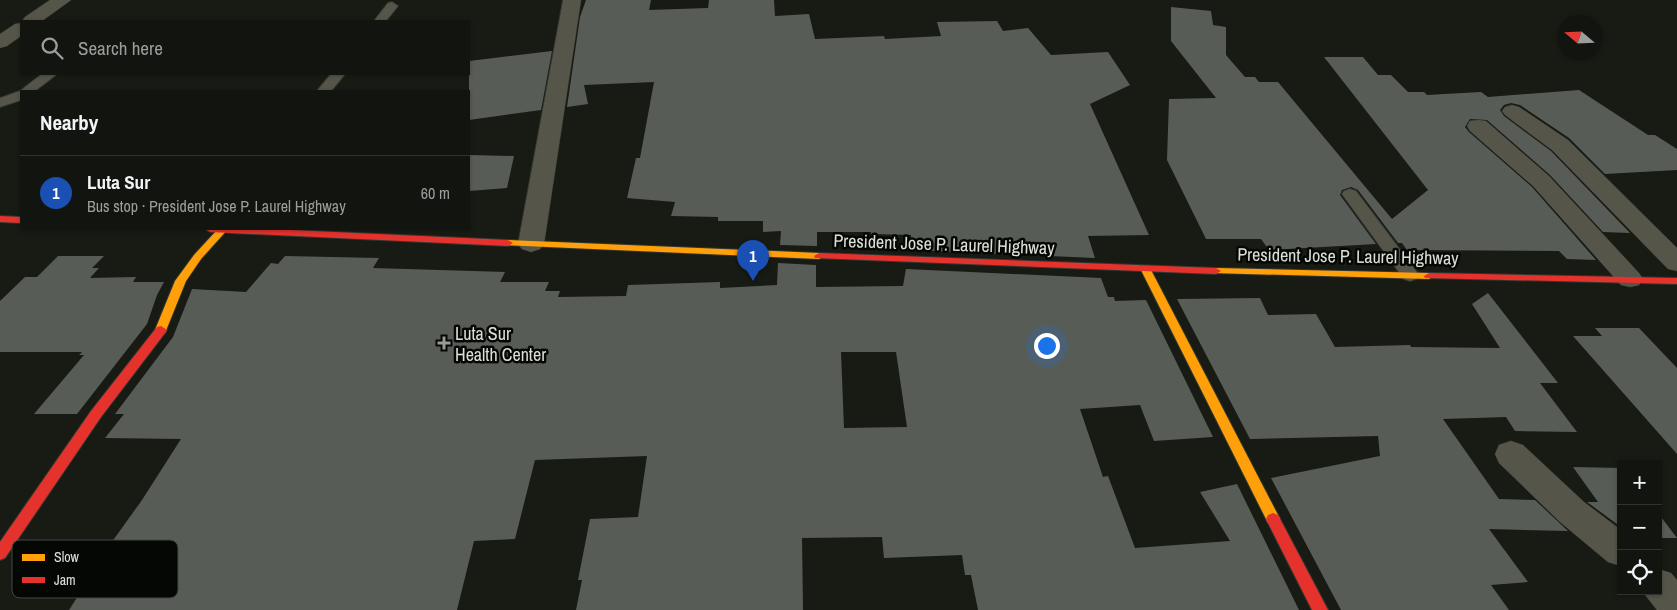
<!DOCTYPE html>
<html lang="en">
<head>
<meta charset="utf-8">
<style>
	:root { --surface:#12140f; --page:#1f211d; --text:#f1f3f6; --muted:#9c9e9e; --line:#31332f; --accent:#979b93 }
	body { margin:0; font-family:"Archivo Narrow",sans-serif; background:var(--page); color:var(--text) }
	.controls { position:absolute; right:15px; bottom:15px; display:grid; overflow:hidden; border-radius:0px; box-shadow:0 1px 4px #0004 }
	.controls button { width:45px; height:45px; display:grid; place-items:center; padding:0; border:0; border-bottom:1px solid var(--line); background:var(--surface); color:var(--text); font:25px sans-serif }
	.compass { position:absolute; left:1557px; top:15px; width:45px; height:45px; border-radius:50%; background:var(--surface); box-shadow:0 1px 4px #0004; rotate:289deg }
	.you { position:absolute; left:1046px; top:345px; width:18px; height:18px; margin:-12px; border:4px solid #fff; border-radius:50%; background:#1a73e8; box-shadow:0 0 0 8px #1a73e833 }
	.badge { display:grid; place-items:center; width:32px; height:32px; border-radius:50%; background:var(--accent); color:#fff; font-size:16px; font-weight:700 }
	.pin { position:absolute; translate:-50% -41px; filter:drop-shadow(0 1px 2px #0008) }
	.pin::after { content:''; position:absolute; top:26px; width:18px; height:15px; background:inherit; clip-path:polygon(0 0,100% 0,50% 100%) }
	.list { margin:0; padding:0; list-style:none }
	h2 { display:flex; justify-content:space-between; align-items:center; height:65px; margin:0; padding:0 20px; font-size:21px }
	h2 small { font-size:16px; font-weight:400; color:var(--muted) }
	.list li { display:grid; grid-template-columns:32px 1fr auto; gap:15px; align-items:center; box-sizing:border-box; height:75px; padding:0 20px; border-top:1px solid var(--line) }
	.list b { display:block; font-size:19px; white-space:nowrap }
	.list p { margin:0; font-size:16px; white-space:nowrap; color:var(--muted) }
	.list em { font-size:16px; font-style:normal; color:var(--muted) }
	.icon { flex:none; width:28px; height:28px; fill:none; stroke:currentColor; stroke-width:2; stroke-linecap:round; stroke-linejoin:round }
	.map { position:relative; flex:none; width:1677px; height:610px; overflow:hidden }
	.search { position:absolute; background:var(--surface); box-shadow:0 1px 4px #0004; left:20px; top:20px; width:450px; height:55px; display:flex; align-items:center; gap:12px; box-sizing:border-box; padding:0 18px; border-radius:0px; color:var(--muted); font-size:19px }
	.panel { position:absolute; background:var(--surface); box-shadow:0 1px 4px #0004; left:20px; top:90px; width:450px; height:140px; border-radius:0px }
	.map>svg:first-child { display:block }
	.building { fill:#585c57; fill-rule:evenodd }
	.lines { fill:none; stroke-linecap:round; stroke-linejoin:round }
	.lane-casing { stroke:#333630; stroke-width:2 }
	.street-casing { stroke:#333630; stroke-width:1 }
	.slow-casing { stroke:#333630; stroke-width:2 }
	.jam-casing { stroke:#333630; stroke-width:2 }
	.lane { fill:#555549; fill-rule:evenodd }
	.street { fill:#555549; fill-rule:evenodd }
	.slow { fill:#ff9f0a; fill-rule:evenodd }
	.jam { fill:#e5322d; fill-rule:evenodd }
	.poi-dot { fill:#979b93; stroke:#050704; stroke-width:2 }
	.labels { text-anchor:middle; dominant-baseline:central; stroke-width:5; stroke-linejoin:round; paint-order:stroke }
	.street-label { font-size:18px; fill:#dbe0d7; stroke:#050704 }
	.poi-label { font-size:18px; fill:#dbe0d7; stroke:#050704; text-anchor:start }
	.key { fill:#050704; stroke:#454843; stroke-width:1 }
	.key-label { font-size:14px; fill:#dbe0d7 }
</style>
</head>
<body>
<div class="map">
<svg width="1677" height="610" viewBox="0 0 1677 610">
	<rect width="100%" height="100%" fill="#181b14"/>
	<g class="building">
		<path d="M586,0H651L649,10L708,8L709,0H774L775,16L809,14L815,39L884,36L885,39L941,36L937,22L997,21L1003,31L1028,28L1051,55L1108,52L1130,85L1090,104L1149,235L1088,236L1095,258L909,250L911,235L871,234V232H817V246L780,245L781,231L763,232V221H718V217L671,216L675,202L627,198L636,158H640L654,82L584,85L588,104L567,107L580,17Z"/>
		<path d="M1171,7L1211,11L1213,25L1226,27V55L1245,77H1255L1259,82H1278L1392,219L1428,190L1324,57H1363L1378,75H1391L1408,92H1424L1427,95L1481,92L1488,97L1579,90L1648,135H1655L1677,149V170L1605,174L1569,138L1520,105L1511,103L1504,105L1500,110L1504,116L1551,151L1630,233L1603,232L1550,175L1487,120L1470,119L1465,127L1469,132L1532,187L1596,260L1567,259L1559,251L1407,250L1402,243H1398L1358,190L1351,187L1342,190L1340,195L1376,244L1269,250L1261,239H1206L1167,160L1169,99L1216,98L1171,41Z"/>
		<path d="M552,51L541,110L469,120V61Z"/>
		<path d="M469,155L514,156L507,188L469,191Z"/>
		<path d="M58,256H104L92,268H99L90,278L136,277L133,282H164L157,295L147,324L77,414H34L84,355H79L82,352H0V301L25,277H37Z"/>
		<path d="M285,256L379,258L373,268L505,272L500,282H549L545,291H560L558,297L626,296L628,285L720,282V288L777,285L778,263L816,265V287L903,286L906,269L1101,278L1108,297H1114L1115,301L1146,300L1213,437L1154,441L1140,405L1080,409L1103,477L1108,476L1135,548L1230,541L1200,492L1237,484L1299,610H978L971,575H965L962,555L884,558L882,537L802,538L803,610H576L582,580H578L590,519L638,517L647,456L535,460L515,539L474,541L457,610H69L94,571H91L142,500L181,439L105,438L124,414H115L173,337L192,289L246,292L271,263L278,264ZM841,352H896L907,427L844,428Z"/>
		<path d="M1488,293L1558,383H1540L1577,432L1515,431L1506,417L1443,419L1499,499L1535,500L1568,531L1489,529L1528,582L1491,585L1509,610H1341L1271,478L1380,456L1378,436L1250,439L1177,299L1260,298L1268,315L1316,314L1335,347L1410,345L1411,347L1500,348L1472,304Z"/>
		<path d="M1595,328H1639L1677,368V454L1573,336H1602Z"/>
		<path d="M1573,467L1621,468V527L1587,502H1598Z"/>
		<path d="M1658,513L1677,538H1658Z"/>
	</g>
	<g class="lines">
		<g class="lane-casing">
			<g id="lane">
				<path d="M392,2L398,6L386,21H374L388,3Z"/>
				<path d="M42,74H57L35,91H21V100L0,107V98L20,91Z"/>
				<path d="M331,74H345L331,91H317Z"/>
				<path d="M1350,189L1356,191L1419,275L1416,279L1410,281L1404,279L1342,194L1344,191Z"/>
			</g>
		</g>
		<g class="street-casing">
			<g id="street">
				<path d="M50,0H71L42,21H22L25,17Z"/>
				<path d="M563,0H581L544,244L540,249L531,252L522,249L518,244Z"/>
				<path d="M21,23V36L7,46L0,48V34L15,24Z"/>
				<path d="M1512,105L1519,107L1568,140L1677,248V271L1668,269L1552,150L1505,115L1502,111L1505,107Z"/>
				<path d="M1478,120L1486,121L1549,176L1639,273L1643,279L1639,285L1630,287L1621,285L1533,186L1470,131L1467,126L1470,121Z"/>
				<path d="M1511,441L1523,445L1584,502L1621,530V566L1608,562L1560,522L1499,463L1495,454L1499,445Z"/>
				<path d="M1658,569L1671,573L1677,580V610H1657L1642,591H1658Z"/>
			</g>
		</g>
		<g class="slow-casing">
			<g id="slow">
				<path d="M218,229H228L201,259L186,281L165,333H157L155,330L175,281L194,255Z"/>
				<path d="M508,240L819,253L824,256L819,259L504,245L503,243L504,241Z"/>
				<path d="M1146,267L1151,270L1278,515L1280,519L1278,523L1273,525L1268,523L1141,270Z"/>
				<path d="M1216,268L1429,273L1434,276L1429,279L1212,273L1211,271L1212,269Z"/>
			</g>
		</g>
		<g class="jam-casing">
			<g id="jam">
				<path d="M0,216L21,217V223L0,222Z"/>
				<path d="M205,229H270L508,240L513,243L508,246L210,232Z"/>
				<path d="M819,253L1216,268L1221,271L1216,274L815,258L814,256Z"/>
				<path d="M1429,273L1677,278V284L1425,278L1424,276Z"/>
				<path d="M161,326L167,330L165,333L101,417L5,558L0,560V542L91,411L157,327Z"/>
				<path d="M1273,513L1278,515L1328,610H1312L1266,519L1268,515Z"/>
			</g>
		</g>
		<use href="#lane" class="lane"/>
		<use href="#street" class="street"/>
		<use href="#slow" class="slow"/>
		<use href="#jam" class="jam"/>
	</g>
	<path class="poi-dot" d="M441.5 335.5h5v5h5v5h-5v5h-5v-5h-5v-5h5z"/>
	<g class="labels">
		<g class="street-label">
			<text transform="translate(944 244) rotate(2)">President Jose P. Laurel Highway</text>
			<text transform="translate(1348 256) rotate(1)">President Jose P. Laurel Highway</text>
		</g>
		<g class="poi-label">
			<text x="455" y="333">Luta Sur<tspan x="455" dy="21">Health Center</tspan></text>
		</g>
	</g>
	<rect x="12" y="540" width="166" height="58" rx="8" class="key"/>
	<rect x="22" y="554" width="23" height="7" fill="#ff9f0a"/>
	<rect x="22" y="577" width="23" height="6" fill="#e5322d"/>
	<g class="key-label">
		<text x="54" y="562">Slow</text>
		<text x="54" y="585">Jam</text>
	</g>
</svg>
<div class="controls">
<button>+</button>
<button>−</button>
<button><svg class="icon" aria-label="locate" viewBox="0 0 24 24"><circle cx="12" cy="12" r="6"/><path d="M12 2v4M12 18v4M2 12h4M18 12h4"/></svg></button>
</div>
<svg class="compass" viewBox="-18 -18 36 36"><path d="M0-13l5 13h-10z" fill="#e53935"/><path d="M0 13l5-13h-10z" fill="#9c9e9e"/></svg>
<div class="you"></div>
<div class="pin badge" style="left:753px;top:281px;background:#1a4fb4">1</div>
<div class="search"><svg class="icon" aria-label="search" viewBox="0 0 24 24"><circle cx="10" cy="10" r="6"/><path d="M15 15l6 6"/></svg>Search here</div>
<section class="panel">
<h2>Nearby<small></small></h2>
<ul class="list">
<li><span class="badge" style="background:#1a4fb4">1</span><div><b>Luta Sur</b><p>Bus stop · President Jose P. Laurel Highway</p></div><em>60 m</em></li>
</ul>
</section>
</div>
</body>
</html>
